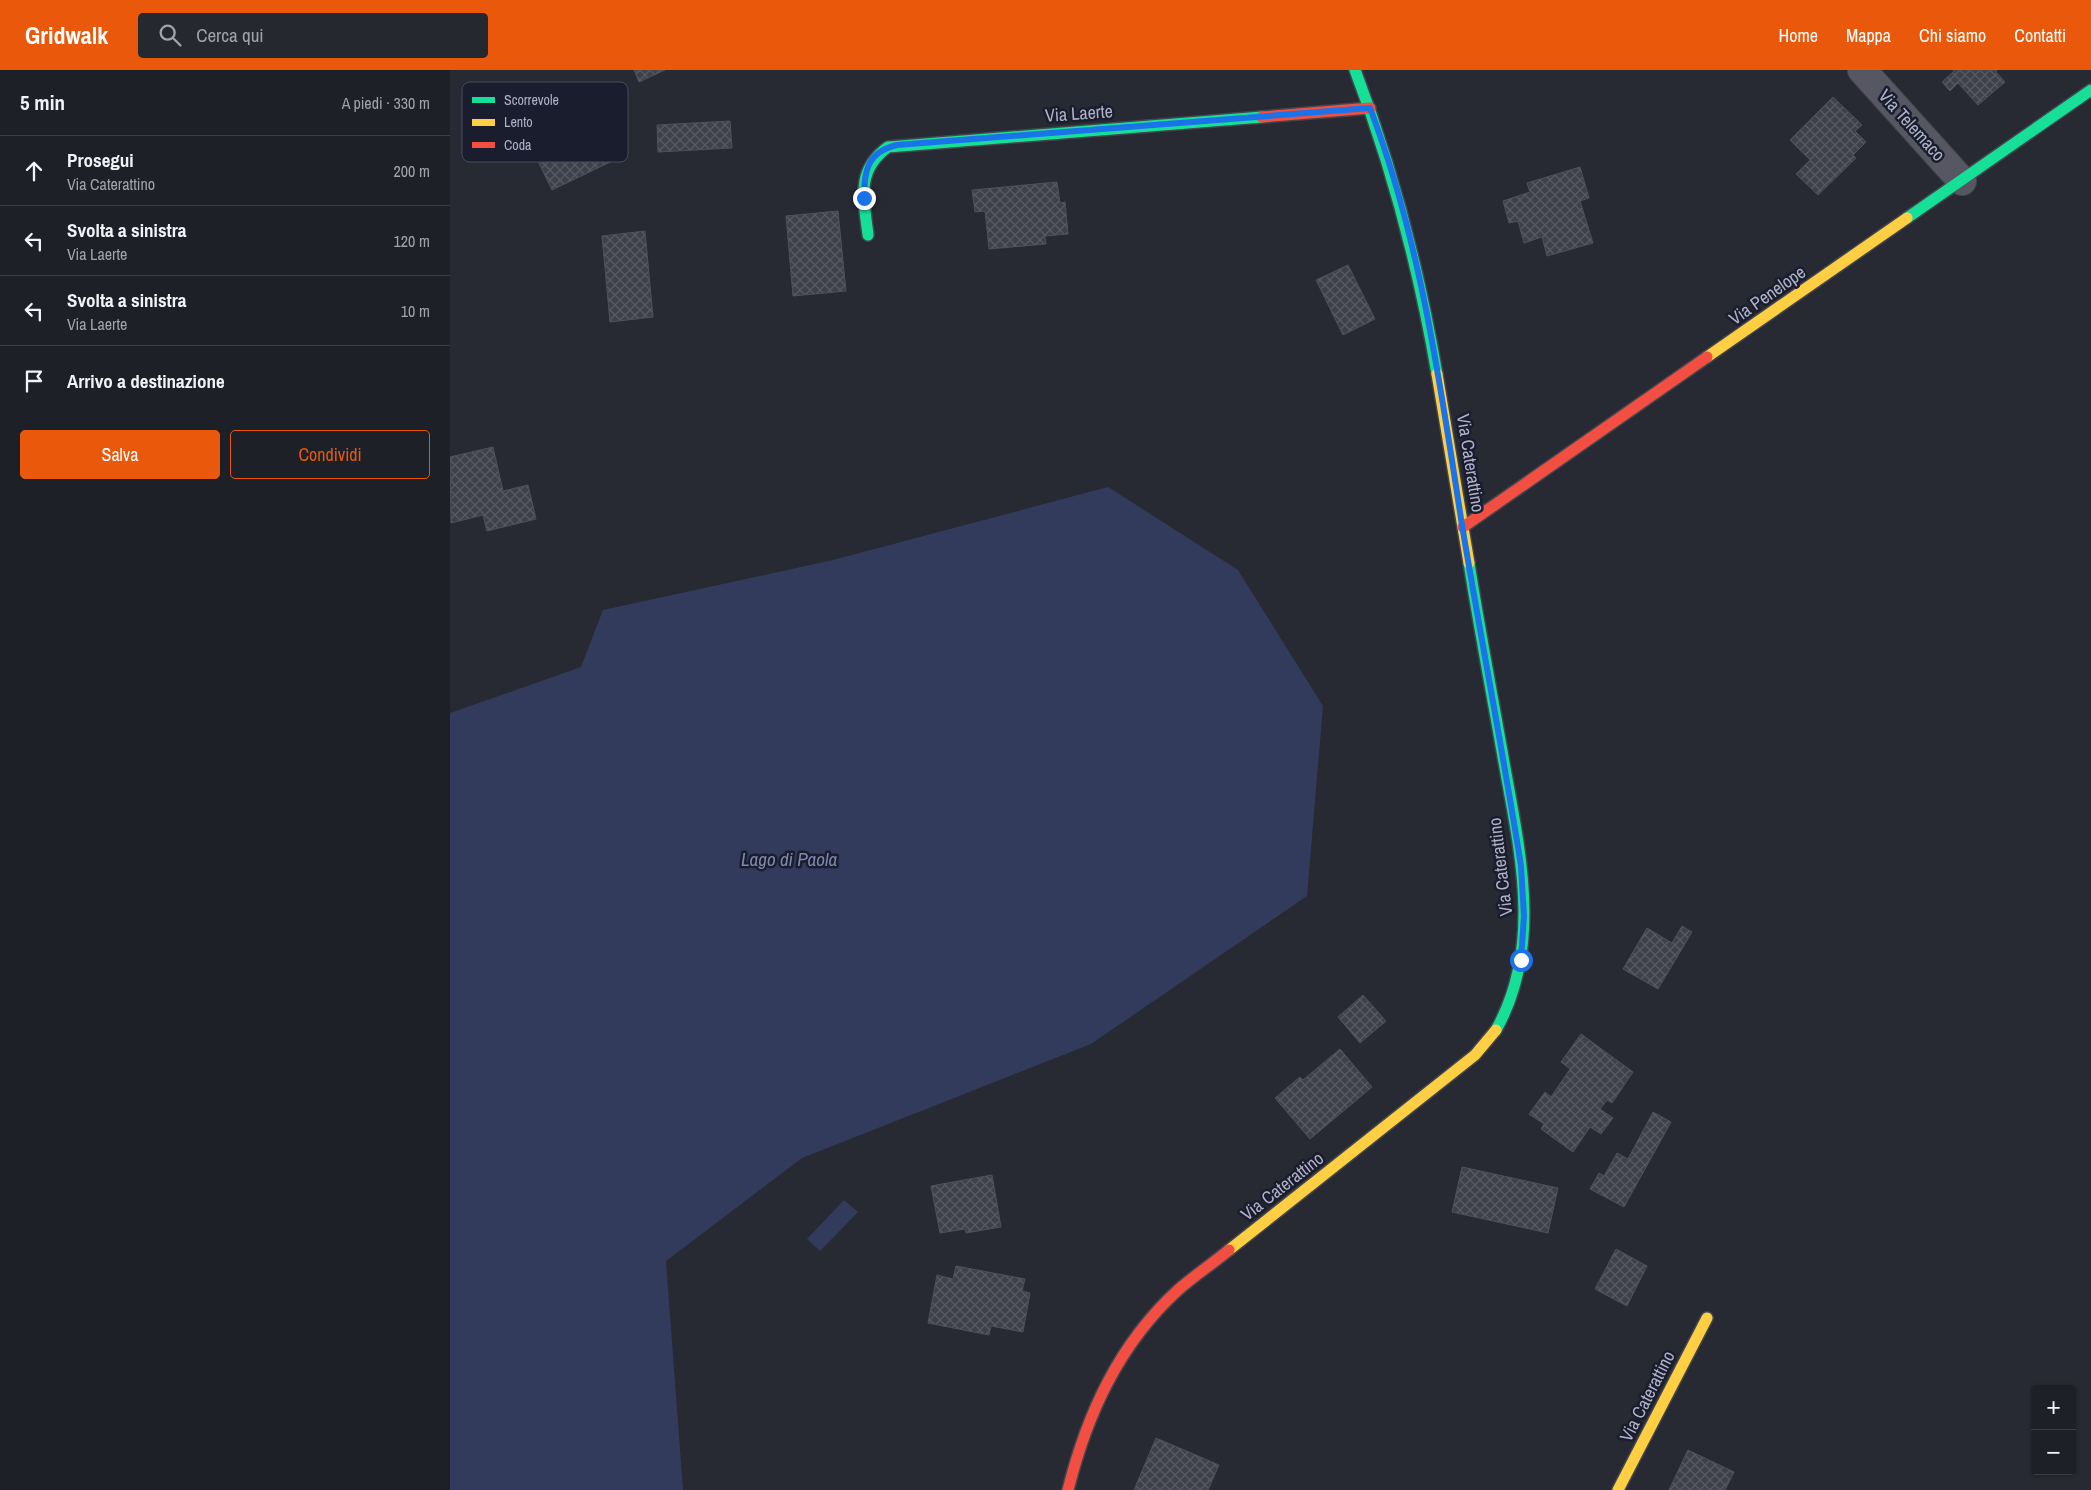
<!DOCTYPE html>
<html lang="it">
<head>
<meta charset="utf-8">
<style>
	:root { --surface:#1d2026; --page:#25282e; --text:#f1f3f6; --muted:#a0a3a7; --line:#3b3e43; --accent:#ea580c }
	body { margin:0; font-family:"Archivo Narrow",sans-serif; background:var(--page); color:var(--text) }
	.controls { position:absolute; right:15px; bottom:15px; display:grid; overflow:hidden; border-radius:5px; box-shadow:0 1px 4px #0004 }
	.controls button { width:45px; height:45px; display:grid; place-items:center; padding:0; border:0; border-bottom:1px solid var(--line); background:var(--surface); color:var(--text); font:25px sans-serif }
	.stop { position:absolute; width:15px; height:15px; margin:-11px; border:4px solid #1a73e8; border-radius:50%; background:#fff }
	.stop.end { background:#1a73e8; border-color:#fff; box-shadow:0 1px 5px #0008 }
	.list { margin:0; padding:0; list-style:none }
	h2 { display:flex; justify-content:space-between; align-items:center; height:65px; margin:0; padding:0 20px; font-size:21px }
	h2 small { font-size:16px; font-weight:400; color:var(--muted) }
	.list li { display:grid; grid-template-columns:32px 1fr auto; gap:15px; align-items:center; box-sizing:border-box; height:70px; padding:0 20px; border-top:1px solid var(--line) }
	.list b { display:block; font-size:19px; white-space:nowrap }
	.list p { margin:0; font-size:16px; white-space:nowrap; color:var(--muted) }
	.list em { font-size:16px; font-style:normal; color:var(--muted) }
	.actions { display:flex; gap:10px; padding:15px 20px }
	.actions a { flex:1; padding:11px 0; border:1px solid var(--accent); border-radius:5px; text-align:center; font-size:18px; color:var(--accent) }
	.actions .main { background:var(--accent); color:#fff }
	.icon { flex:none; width:28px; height:28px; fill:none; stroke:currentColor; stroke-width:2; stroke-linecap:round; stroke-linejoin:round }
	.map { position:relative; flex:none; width:1641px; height:1420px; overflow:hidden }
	header { display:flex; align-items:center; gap:30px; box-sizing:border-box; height:70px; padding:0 25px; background:var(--accent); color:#fff }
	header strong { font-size:24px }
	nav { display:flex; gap:28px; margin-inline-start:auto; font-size:18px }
	.search { width:350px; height:45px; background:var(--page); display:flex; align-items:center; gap:12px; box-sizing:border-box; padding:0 18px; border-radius:5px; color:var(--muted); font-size:19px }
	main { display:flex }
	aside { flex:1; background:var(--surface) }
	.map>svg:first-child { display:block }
	.water { fill:#333b5c }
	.building { fill:url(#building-cross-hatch); stroke:#4e515c }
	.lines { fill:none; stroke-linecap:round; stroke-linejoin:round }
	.street-casing { stroke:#44464e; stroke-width:30 }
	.fast-casing { stroke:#44464e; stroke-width:14 }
	.slow-casing { stroke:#44464e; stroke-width:14 }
	.jam-casing { stroke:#44464e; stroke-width:14 }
	.street { stroke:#565762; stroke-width:28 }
	.fast { stroke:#16e098; stroke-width:11 }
	.slow { stroke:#ffcf43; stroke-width:11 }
	.jam { stroke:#f24e42; stroke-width:11 }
	.route { stroke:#1a73e8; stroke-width:6 }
	.labels { text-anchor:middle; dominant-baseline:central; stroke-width:5; stroke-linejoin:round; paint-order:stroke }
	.street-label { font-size:18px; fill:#afb2c6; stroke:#1a1d2e }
	.water-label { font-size:19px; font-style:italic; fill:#7e89b2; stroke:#1a1d2e }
	.key { fill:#1a1d2e; stroke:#474a5c; stroke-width:1 }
	.key-label { font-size:14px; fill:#afb2c6 }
</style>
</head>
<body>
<header>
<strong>Gridwalk</strong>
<div class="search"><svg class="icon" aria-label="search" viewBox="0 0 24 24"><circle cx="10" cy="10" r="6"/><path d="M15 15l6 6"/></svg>Cerca qui</div>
<nav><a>Home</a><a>Mappa</a><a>Chi siamo</a><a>Contatti</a></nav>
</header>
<main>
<aside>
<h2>5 min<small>A piedi · 330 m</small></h2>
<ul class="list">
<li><svg class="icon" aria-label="ahead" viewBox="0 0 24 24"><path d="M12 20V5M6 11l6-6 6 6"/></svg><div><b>Prosegui</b><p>Via Caterattino</p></div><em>200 m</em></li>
<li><svg class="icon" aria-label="left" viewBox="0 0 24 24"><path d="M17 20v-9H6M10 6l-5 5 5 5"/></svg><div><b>Svolta a sinistra</b><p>Via Laerte</p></div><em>120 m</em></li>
<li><svg class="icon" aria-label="left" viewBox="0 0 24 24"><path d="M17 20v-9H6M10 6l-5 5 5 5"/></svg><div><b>Svolta a sinistra</b><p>Via Laerte</p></div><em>10 m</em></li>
<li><svg class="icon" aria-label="arrive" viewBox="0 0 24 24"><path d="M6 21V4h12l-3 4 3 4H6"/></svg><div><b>Arrivo a destinazione</b></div></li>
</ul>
<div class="actions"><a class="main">Salva</a><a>Condividi</a></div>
</aside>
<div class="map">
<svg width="1641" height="1420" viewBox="0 0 1641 1420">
	<defs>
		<pattern id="building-cross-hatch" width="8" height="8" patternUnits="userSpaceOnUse" patternTransform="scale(1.25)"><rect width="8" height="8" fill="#3e404a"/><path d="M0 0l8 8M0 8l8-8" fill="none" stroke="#575963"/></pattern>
	</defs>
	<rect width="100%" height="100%" fill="#272a33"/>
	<g class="water">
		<path d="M658,417L788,500L873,636L857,826L641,974L352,1088L216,1191L233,1420H0V643L131,597L153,540L383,490Z"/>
		<path d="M394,1130L408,1142L370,1181L357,1169Z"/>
	</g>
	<g class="building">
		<path d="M184,0H215L189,12Z"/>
		<path d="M1503,0H1547L1546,2L1555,12L1528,35L1508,13L1500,21L1492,12L1504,1Z"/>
		<path d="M149,24L177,84L102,120L87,89L111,78L97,49Z"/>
		<path d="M1383,27L1412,55L1405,61L1416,72L1403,85L1406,88L1368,125L1346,104L1360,90L1340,70Z"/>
		<path d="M280,51L282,78L208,82L207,55Z"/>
		<path d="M1130,97L1139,128L1130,131L1143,173L1097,186L1092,167L1074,173L1068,151L1059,153L1053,131L1080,122L1077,113Z"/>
		<path d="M607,112L610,133L615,132L618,164L595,166L596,174L539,179L535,141L525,142L522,120Z"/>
		<path d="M388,141L396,221L343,226L336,146Z"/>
		<path d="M195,161L203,247L160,252L152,166Z"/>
		<path d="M898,195L925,249L893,265L866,210Z"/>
		<path d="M43,377L53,421L78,415L86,449L37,461L33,445L1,453L0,387Z"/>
		<path d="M1232,856L1242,862L1208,919L1173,899L1197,858L1222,873Z"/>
		<path d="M913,925L936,951L910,973L888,947Z"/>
		<path d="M1131,964L1183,1002L1162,1033L1157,1030L1150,1039L1163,1048L1151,1064L1140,1057L1123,1082L1091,1059L1094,1054L1079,1044L1095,1022L1101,1027L1120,999L1111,992Z"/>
		<path d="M890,979L922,1017L860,1069L825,1028L850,1007L853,1010Z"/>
		<path d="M1203,1042L1221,1052L1174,1137L1140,1119L1149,1103L1154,1106L1167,1083L1178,1089Z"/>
		<path d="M1012,1097L1108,1118L1098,1163L1002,1142Z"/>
		<path d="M542,1105L551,1157L516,1163L515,1159L490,1163L481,1116Z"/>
		<path d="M1166,1179L1197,1196L1177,1236L1145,1219Z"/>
		<path d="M506,1196L575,1209L572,1221L580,1223L573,1262L541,1256L539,1265L478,1253L487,1205L503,1209Z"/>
		<path d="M706,1368L769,1395L758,1420H684Z"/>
		<path d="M1238,1380L1284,1402L1275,1420H1219Z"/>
	</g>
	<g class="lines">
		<g class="street-casing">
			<path id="street" d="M1412,0L1512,111"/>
		</g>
		<g class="fast-casing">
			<g id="fast">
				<path d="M905,0C943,99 969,200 987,304"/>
				<path d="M1457,148L1641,20"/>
				<path d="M418,165C414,130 405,101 438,77L812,47"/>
				<path d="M1019,493C1029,556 1041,619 1052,681C1068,774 1095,873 1046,960"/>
			</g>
		</g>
		<g class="slow-casing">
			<g id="slow">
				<path d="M1257,287L1457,148"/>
				<path d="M987,304L1019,493"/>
				<path d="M779,1180L1025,985L1046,960"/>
				<path d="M1168,1420L1257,1248"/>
			</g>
		</g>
		<g class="jam-casing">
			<g id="jam">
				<path d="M812,47L920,38"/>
				<path d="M1013,457L1257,287"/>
				<path d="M618,1420C637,1344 669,1274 728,1220C744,1206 762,1194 779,1180"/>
			</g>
		</g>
		<use href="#street" class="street"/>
		<use href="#fast" class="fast"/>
		<use href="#slow" class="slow"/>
		<use href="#jam" class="jam"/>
	</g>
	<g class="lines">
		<path class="route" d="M414,128C414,101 417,82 447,75L920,38C971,172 990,314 1012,455C1031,569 1053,682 1071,796L1074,846L1071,890"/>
	</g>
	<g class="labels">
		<g class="street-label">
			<text transform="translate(629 43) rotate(-4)">Via Laerte</text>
			<text transform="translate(1462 55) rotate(48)">Via Telemaco</text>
			<text transform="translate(1317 225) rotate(-35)">Via Penelope</text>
			<text transform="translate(1021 393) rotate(81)">Via Caterattino</text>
			<text transform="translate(1050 797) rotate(-97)">Via Caterattino</text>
			<text transform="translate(832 1116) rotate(-38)">Via Caterattino</text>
			<text transform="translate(1197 1326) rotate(-63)">Via Caterattino</text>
		</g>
		<g class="water-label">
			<text x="339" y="789">Lago di Paola</text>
		</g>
	</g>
	<rect x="12" y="12" width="166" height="80" rx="8" class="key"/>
	<rect x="22" y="27" width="23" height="6" fill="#16e098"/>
	<rect x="22" y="49" width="23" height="7" fill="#ffcf43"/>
	<rect x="22" y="72" width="23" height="6" fill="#f24e42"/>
	<g class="key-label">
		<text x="54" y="35">Scorrevole</text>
		<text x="54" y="57">Lento</text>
		<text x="54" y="80">Coda</text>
	</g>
</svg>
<div class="controls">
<button>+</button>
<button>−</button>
</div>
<div class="stop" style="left:1071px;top:890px"></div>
<div class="stop end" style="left:414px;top:128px"></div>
</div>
</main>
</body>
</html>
